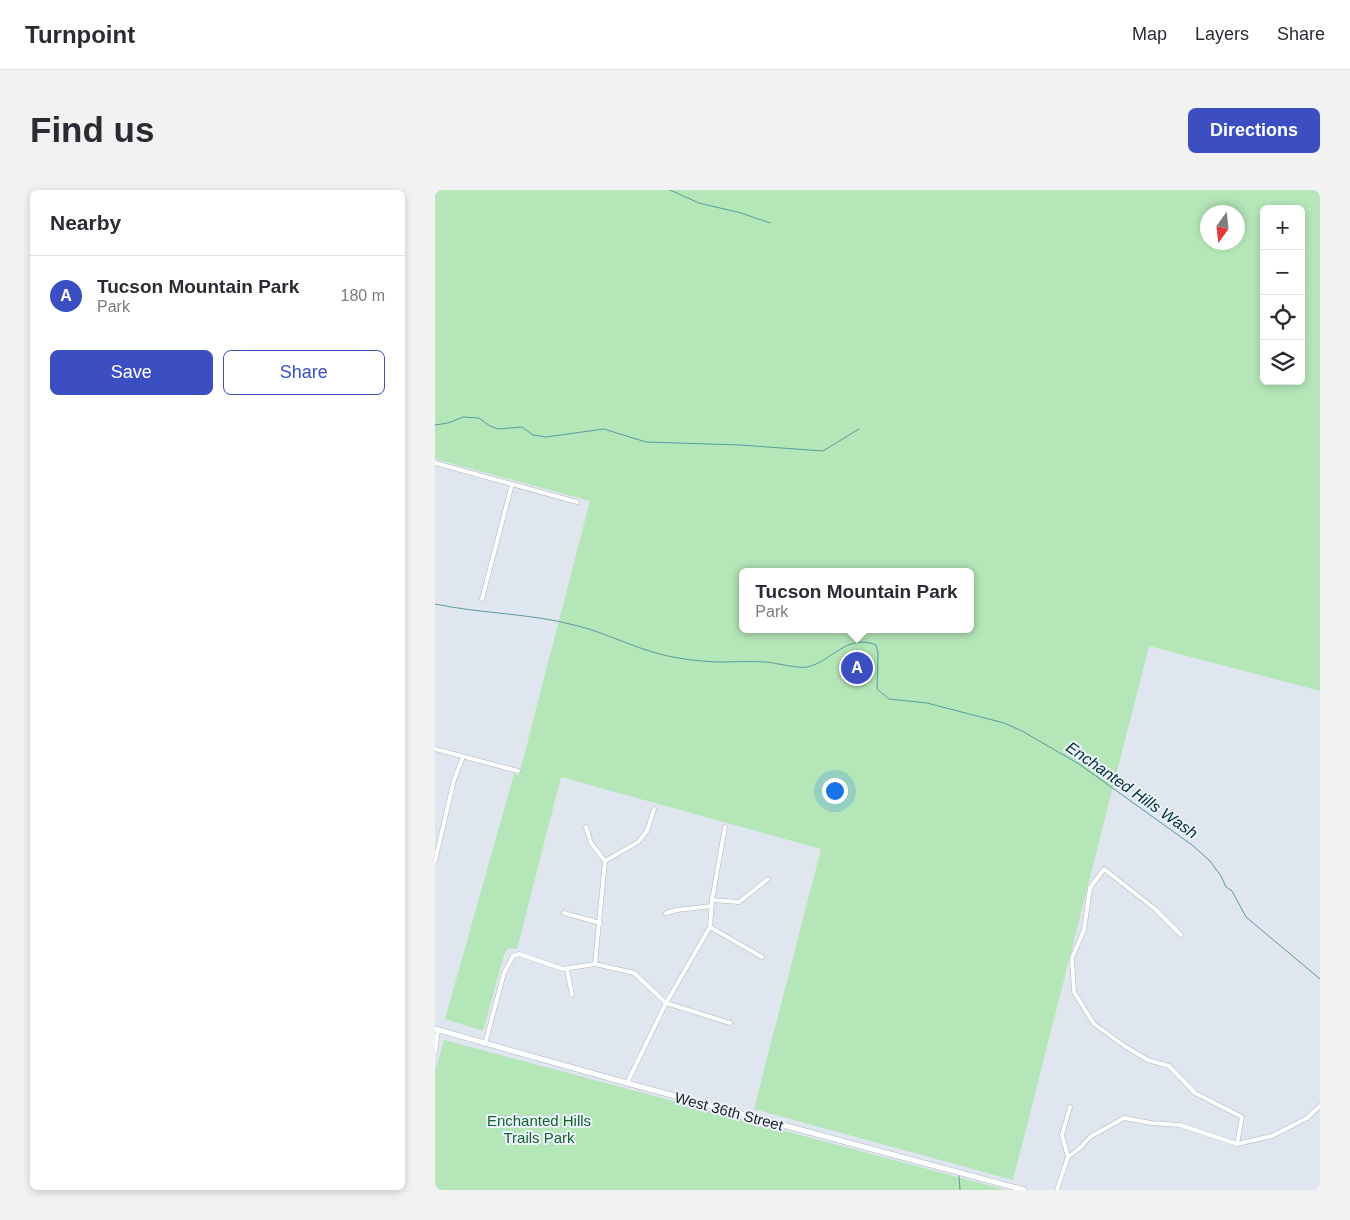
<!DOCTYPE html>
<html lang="en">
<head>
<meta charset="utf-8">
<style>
	:root { --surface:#fff; --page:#f2f2f3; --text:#2b2b33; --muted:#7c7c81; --line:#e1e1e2; --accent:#3b4fc2 }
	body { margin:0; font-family:Arial,sans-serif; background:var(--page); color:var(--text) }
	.controls { position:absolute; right:15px; top:15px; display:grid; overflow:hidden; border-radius:8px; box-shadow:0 2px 8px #0003 }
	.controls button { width:45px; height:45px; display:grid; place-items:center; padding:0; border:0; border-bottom:1px solid var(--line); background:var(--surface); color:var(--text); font:25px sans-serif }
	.compass { position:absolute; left:765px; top:15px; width:45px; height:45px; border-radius:50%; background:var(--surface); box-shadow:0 2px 8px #0003; rotate:195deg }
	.you { position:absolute; left:399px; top:600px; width:18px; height:18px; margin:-12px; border:4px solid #fff; border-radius:50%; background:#1a73e8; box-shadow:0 0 0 8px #1a73e833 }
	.badge { display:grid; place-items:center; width:32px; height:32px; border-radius:50%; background:var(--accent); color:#fff; font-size:16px; font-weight:700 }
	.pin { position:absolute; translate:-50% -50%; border:2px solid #fff; box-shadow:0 1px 5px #0006 }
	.popup { position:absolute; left:304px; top:378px; width:235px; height:65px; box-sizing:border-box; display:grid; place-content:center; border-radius:8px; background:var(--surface); filter:drop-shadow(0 1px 4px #0005); font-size:16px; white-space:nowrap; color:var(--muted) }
	.popup b { font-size:19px; color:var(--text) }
	.popup::after { content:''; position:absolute; left:50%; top:100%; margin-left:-10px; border:10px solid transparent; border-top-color:var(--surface) }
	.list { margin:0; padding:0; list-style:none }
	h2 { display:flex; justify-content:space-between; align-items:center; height:65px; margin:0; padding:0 20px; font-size:21px }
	h2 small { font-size:16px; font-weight:400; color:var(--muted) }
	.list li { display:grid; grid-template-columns:32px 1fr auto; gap:15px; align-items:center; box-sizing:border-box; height:80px; padding:0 20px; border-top:1px solid var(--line) }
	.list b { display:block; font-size:19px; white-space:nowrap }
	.list p { margin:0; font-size:16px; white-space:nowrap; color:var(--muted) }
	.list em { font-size:16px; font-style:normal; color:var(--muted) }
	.actions { display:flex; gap:10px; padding:15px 20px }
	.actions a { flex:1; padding:11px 0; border:1px solid var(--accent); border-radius:8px; text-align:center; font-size:18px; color:var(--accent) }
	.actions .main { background:var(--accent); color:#fff }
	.icon { flex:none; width:28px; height:28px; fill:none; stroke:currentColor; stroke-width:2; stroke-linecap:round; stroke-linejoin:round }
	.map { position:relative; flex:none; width:885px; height:1000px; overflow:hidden; border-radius:8px }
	header { display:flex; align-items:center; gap:30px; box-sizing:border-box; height:70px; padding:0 25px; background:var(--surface); border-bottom:1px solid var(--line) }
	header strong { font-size:24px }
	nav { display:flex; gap:28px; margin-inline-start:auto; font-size:18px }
	.intro { display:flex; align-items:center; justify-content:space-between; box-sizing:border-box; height:120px; padding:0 30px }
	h1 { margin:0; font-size:35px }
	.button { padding:12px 22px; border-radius:8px; background:var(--accent); color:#fff; font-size:18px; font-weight:700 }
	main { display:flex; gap:30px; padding:0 30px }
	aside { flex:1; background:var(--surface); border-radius:8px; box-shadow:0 2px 8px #0003 }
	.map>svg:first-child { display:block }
	.green { fill:#b4e6b8; fill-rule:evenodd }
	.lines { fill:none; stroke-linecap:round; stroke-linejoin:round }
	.stream { stroke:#579a9e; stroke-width:1 }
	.minor-casing { stroke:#aeb4bd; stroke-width:5 }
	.tertiary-casing { stroke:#aeb4bd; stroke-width:6 }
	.minor { stroke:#fff; stroke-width:4 }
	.tertiary { stroke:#fff; stroke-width:5 }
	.labels { text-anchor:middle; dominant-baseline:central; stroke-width:4; stroke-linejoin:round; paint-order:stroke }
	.street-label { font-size:15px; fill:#1e2124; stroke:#edf3fd }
	.park-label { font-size:15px; fill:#136427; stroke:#edf3fd }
	.water-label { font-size:16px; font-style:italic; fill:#013133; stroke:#edf3fd }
</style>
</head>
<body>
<header>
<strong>Turnpoint</strong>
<nav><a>Map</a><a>Layers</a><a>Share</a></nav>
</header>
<div class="intro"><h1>Find us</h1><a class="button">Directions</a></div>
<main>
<aside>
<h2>Nearby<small></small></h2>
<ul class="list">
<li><span class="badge">A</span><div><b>Tucson Mountain Park</b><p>Park</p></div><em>180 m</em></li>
</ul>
<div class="actions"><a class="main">Save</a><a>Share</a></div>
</aside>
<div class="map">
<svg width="885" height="1000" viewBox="0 0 885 1000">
	<rect width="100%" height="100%" fill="#e0e6f0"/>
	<g class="green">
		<path d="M0,0H885V501L714,456L578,990L319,919L386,659L126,587L82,759L74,758L70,762L48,841L10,829L79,584L84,585L155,311L0,269ZM829,19H866V191H829ZM772,22H802V52H772ZM308,382H536V439H308Z"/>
		<path d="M9,850L62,864L571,1000H0V881Z"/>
	</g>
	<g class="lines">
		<g class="stream">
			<path d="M0,0H5"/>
			<path d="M235,0L264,13L306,23L335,33"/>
			<path d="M0,235L13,233L28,227L44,228L55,236L63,239L87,237L98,245L111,247L169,239L211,252L305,255L388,261L424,239"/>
			<path d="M0,414C47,424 96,423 143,436C171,443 197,457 225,464C243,469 263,471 282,472C298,472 315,471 331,472C341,473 365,479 372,477C396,472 412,443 441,455L443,463L442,499L454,509L492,513L569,533L587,541L644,574L757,655L775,671L786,686L791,697L797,701L811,727L885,789"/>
			<path d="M524,986L525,1000"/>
		</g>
		<g class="minor-casing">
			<g id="minor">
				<path d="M0,273L142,312"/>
				<path d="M47,409L77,294"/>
				<path d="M0,559L83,581"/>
				<path d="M151,637L156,653L170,671"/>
				<path d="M0,671L19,590L28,567"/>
				<path d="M277,710L304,712L333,689"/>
				<path d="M129,723L165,733"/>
				<path d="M231,723L242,720L277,716"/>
				<path d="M275,737L327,767"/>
				<path d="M746,745L720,719L669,679L655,698L649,740L637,768L639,802L659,834L691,857L713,870L734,876L760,903L807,927L802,954"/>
				<path d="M160,774L170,671L203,652L212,641L219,619"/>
				<path d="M132,779L137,805"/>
				<path d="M50,854L69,783L78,766L84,764L128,779L160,774L199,783L231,813L295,833"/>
				<path d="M0,862L3,840"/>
				<path d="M192,893L231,813L275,737L277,710L290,637"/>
				<path d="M633,967L627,945L635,917"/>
				<path d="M622,1000L633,967L645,958L655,947L689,928L716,933L745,935L802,954L837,946L872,928L885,916"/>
			</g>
		</g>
		<g class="tertiary-casing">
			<path id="tertiary" d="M0,839L192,893L589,1000"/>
		</g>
		<use href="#minor" class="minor"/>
		<use href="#tertiary" class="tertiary"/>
	</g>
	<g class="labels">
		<g class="street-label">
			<text transform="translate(294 921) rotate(15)">West 36th Street</text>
		</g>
		<g class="park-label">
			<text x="104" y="930">Enchanted Hills<tspan x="104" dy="17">Trails Park</tspan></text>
		</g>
		<g class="water-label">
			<text transform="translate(697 600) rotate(35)">Enchanted Hills Wash</text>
		</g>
	</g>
</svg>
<div class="controls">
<button>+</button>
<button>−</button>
<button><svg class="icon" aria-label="locate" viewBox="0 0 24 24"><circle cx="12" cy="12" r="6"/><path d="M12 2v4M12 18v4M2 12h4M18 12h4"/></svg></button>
<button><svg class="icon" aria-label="layers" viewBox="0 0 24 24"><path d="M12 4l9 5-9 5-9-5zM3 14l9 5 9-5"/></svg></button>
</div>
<svg class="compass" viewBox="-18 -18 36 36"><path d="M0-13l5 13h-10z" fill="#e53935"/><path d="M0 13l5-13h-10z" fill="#7c7c81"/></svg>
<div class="you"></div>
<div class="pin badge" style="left:422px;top:478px">A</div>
<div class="popup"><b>Tucson Mountain Park</b>Park</div>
</div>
</main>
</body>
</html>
